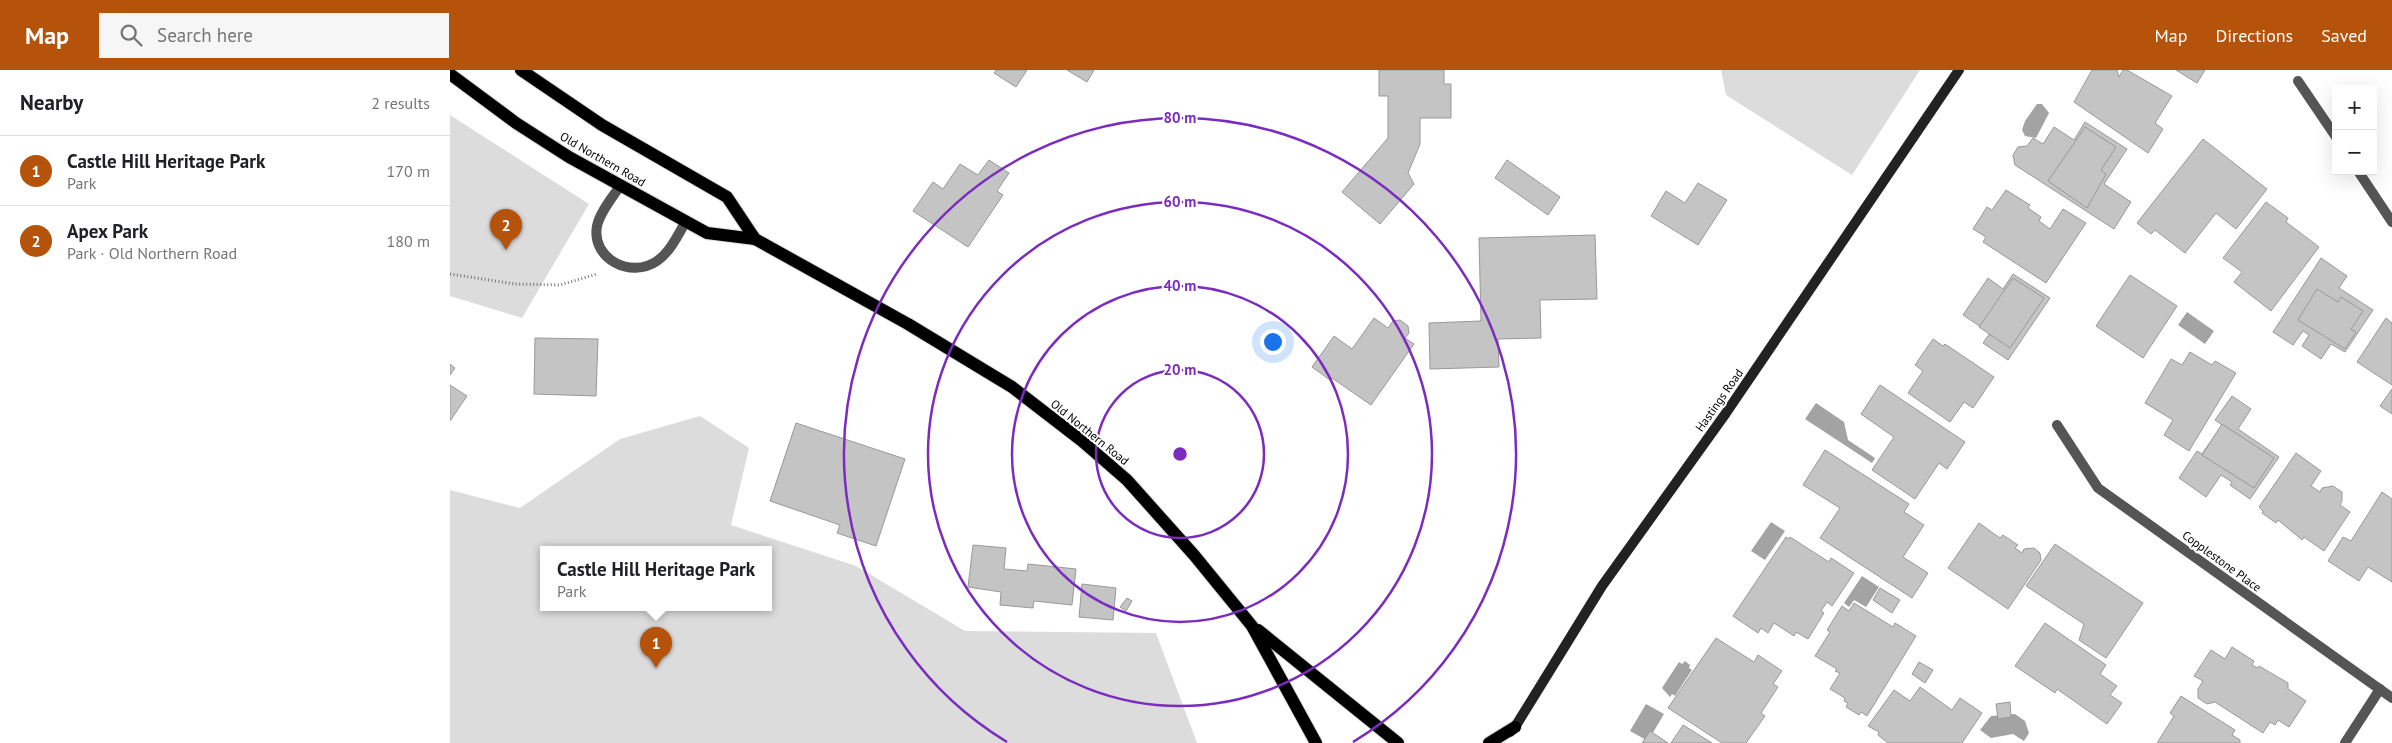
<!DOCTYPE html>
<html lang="en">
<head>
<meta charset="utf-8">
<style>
	:root { --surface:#fff; --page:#f6f6f6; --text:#202124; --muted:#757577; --line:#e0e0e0; --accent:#b45309 }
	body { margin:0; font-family:"PT Sans",sans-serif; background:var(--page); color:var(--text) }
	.controls { position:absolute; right:15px; top:15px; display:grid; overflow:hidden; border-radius:0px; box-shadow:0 5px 20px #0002 }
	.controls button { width:45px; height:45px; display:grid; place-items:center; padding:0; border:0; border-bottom:1px solid var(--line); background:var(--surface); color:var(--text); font:25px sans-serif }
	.you { position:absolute; left:822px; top:271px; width:18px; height:18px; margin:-12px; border:4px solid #fff; border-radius:50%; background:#1a73e8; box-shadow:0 0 0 8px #1a73e833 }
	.badge { display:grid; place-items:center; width:32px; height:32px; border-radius:50%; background:var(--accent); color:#fff; font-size:16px; font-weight:700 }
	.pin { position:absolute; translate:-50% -41px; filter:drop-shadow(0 1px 2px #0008) }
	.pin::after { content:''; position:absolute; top:26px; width:18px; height:15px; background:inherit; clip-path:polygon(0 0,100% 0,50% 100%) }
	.popup { position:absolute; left:90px; top:476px; width:232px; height:65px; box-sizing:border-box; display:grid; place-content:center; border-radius:0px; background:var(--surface); filter:drop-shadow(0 1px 4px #0005); font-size:16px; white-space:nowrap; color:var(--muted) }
	.popup b { font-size:19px; color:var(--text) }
	.popup::after { content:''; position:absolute; left:50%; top:100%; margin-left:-10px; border:10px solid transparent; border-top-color:var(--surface) }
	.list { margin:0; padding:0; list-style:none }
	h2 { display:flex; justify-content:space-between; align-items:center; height:65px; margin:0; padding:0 20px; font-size:21px }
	h2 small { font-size:16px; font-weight:400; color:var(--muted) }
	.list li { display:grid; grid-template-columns:32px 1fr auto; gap:15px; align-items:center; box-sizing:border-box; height:70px; padding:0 20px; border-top:1px solid var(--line) }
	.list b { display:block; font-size:19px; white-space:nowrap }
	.list p { margin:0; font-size:16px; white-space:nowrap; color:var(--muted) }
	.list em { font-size:16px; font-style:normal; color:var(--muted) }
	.icon { flex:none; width:28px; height:28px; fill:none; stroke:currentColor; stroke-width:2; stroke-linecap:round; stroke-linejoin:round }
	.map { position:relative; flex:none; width:1942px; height:673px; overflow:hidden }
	header { display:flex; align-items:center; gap:30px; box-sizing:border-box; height:70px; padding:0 25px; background:var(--accent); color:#fff }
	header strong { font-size:24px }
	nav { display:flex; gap:28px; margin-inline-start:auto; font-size:18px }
	.search { width:350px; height:45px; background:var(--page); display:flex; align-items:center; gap:12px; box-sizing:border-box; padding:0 18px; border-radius:0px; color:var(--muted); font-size:19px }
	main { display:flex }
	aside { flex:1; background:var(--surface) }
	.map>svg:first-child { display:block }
	.green { fill:#dcdcdc; fill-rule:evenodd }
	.water { fill:#a3a3a3 }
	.building { fill:#c4c4c4; stroke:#999 }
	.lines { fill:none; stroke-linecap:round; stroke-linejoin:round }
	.primary-casing { stroke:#dbdbdb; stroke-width:14 }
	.path { stroke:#777; stroke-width:3; stroke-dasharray:1 2.5; stroke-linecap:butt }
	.service { stroke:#555; stroke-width:10 }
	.minor { stroke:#555; stroke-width:10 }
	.secondary { stroke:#222; stroke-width:10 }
	.primary { stroke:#000; stroke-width:12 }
	.ring { fill:none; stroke:#7b2cbf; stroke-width:2.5 }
	.labels { text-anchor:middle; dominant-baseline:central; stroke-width:4; stroke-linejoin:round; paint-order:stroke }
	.street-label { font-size:12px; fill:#000; stroke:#fff }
	.centre { fill:#7b2cbf; stroke:#fff; stroke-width:2.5 }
	.ring-label { font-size:15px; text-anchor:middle; font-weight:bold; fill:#7b2cbf; stroke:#fff; stroke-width:4; stroke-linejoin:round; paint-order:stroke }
</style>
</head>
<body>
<header>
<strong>Map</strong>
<div class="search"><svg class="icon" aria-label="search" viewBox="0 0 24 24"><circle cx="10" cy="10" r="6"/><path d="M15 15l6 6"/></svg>Search here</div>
<nav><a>Map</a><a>Directions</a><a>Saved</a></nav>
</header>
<main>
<aside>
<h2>Nearby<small>2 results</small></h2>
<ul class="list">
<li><span class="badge">1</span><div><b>Castle Hill Heritage Park</b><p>Park</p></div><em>170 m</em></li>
<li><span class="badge">2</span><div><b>Apex Park</b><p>Park · Old Northern Road</p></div><em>180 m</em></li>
</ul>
</aside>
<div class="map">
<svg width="1942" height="673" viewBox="0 0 1942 673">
	<rect width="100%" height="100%" fill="#fff"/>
	<g class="green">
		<path d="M1271,0H1470L1402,105L1276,25Z"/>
		<path d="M0,45L139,134L72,248L0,226Z"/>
		<path d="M250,346L299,378L281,455L406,496L515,561L706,563L747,673H0V420L70,438L170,369ZM94,479H318V537H94Z"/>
	</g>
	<g class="water">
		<path d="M1587,34H1592L1599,43L1586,68L1575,66L1572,60L1575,51Z"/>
		<path d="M1737,242L1764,261L1755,274L1728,255Z"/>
		<path d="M1366,333L1394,352L1398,370L1425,388L1422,393L1355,349Z"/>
		<path d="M1321,452L1335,461L1315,490L1301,481Z"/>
		<path d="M1412,506L1429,517L1416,537L1404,530L1399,537L1394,533Z"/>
		<path d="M1235,591L1240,595L1239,598L1242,600L1225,626L1222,624L1220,627L1212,618L1229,592L1232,594Z"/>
		<path d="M1196,634L1214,644L1198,671L1180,661Z"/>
		<path d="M1565,644L1575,651L1579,663L1574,671L1563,664L1541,668L1530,660L1541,646Z"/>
	</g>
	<g class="building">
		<path d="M546,0H577L566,17L544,3Z"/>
		<path d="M617,0H644L637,12Z"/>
		<path d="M929,0H994V14H1001V48H970V74L958,103L964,114L930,154L892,122L938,68V26H929Z"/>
		<path d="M1642,0H1667L1669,7L1673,0H1677L1722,26L1705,53L1713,59L1698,83L1624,32Z"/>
		<path d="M1726,0H1755L1747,13Z"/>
		<path d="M1635,52L1677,79L1654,114L1681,132L1664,159L1565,95L1563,85L1568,77L1577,76L1583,68L1593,74L1604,57L1624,70Z"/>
		<path d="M1635,57L1666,77L1651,100L1656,104L1637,138L1598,111Z"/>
		<path d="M1753,69L1817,119L1786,159L1766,143L1735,183L1705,160L1701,164L1687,153Z"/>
		<path d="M539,90L559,103L547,121L553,125L518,177L463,141L483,112L493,119L510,94L528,105Z"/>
		<path d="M1057,90L1110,127L1098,145L1045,108Z"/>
		<path d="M1248,113L1277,130L1248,175L1201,146L1216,121L1235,133Z"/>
		<path d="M1556,120L1580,135L1578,138L1591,147L1589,151L1600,159L1613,139L1636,153L1596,213L1533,172L1536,167L1523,159L1537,137L1542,140Z"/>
		<path d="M1816,132L1838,148L1836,152L1869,177L1821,241L1784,212L1792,202L1773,188Z"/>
		<path d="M1145,165L1147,229L1090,230L1091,268L1048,269L1049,297L980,299L979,253L1031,251L1029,168Z"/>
		<path d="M1871,188L1897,206L1889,218L1923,240L1895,282L1881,274L1871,289L1852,276L1859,265L1853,261L1843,275L1823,262Z"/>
		<path d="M1563,204L1600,228L1558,290L1533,273L1540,263L1513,245L1538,208L1553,219Z"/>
		<path d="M1680,205L1727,236L1693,288L1646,256Z"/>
		<path d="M1563,208L1594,228L1560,278L1529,257Z"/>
		<path d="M1867,219L1888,232L1891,227L1913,241L1901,259L1906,262L1895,279L1848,250Z"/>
		<path d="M924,248L938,258L943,251L950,250L958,256L959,263L955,268L964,274L921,335L882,308L880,310L862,297L884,266L902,279Z"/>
		<path d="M1936,248L1942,253V315L1907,292Z"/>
		<path d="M85,268L148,269L146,326L84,324Z"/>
		<path d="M1483,269L1493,276L1495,274L1544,307L1523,338L1514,332L1500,352L1458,323L1473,301L1465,295Z"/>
		<path d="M1740,282L1762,295L1765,291L1786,303L1739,381L1714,365L1723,350L1695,333L1721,289L1732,295Z"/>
		<path d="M0,294L5,298L0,305Z"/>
		<path d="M0,315L17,326L0,351Z"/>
		<path d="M1430,315L1515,372L1497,399L1489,393L1465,429L1422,400L1444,367L1411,344Z"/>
		<path d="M1942,319V344L1930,336Z"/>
		<path d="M1782,326L1801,339L1788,359L1829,387L1800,429L1780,415L1782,412L1771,405L1756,427L1729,408L1747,381L1752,384L1772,355L1765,350Z"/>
		<path d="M346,353L455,389L426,476L387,463L390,455L320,431Z"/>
		<path d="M1772,354L1824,388L1804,418L1752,385Z"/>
		<path d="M1375,380L1459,434L1454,442L1474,455L1453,487L1478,503L1462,528L1370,468L1390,438L1353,415Z"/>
		<path d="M1846,383L1871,401L1861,416L1870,422L1872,418L1883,416L1892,422V431L1890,435L1900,442L1874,481L1854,467L1852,470L1828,450L1826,453L1812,443L1813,441L1809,437Z"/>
		<path d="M1932,422L1942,429V512L1918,497L1909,511L1878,491L1893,467L1901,471Z"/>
		<path d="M1529,453L1550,468L1553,465L1568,475L1565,478L1572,483L1574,479L1584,478L1590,483L1591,490L1558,539L1498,498Z"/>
		<path d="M1336,467L1339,469L1340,467L1379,492L1381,488L1404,503L1382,536L1377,532L1371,541L1374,543L1358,569L1346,562L1344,566L1324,553L1318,563L1311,558L1308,563L1283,546Z"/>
		<path d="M1605,474L1693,533L1656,588L1629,570L1634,554L1576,516Z"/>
		<path d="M523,475L556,478L554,499L577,501L578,494L626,499L622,535L584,531L583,538L550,535L551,522L518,517Z"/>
		<path d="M632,514L666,518L663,550L629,547Z"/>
		<path d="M1430,518L1450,530L1442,543L1423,530Z"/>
		<path d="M677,528L682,531L676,541L670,537Z"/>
		<path d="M1404,533L1443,557L1445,553L1466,566L1417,646L1411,642L1409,645L1396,637L1398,633L1394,631L1395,628L1380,619L1390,603L1385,601L1387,599L1365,586L1380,562L1377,560L1392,536L1399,541Z"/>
		<path d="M1595,553L1656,595L1650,604L1667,616L1660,625L1672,633L1657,654L1607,619L1605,623L1565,596Z"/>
		<path d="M1266,568L1304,592L1308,585L1332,601L1323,614L1328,617L1311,643L1315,646L1296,673H1272L1218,638Z"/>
		<path d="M1782,577L1804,591L1802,595L1807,598L1809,596L1838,613V619L1856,631L1839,657L1828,650L1825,655L1820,652L1813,663L1765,632L1757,634L1748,628V619L1753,611L1744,606L1761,580L1775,589Z"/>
		<path d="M1469,592L1483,600L1475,613L1462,604Z"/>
		<path d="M1470,617L1502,640L1510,628L1532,643L1512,673H1438L1428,665L1429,662L1418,656L1444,620L1460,631Z"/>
		<path d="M1731,626L1785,660L1782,665L1790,670V673H1707L1724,646L1720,643Z"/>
		<path d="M1560,632L1561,647L1548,649L1546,634Z"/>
		<path d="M1233,655L1262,673H1221Z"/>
		<path d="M1200,661L1218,673H1192Z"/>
	</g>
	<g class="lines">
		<g class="primary-casing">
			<g id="primary">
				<path d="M71,0L152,55L277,127L305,169L458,254L562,317L632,371L677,410L744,485L802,556L866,673"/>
				<path d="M0,4L66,53L119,87L257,163L305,169"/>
				<path d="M808,560L948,673"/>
				<path d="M1039,673L1065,657"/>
			</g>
		</g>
		<path class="path" d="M0,204L65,214L110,215L147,204"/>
		<path class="service" d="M170,116C162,128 150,142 147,156C141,189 181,209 207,191C220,182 228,165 236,151"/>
		<g class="minor">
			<path d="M1848,11L1886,67"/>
			<path d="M1908,101L1942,152"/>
			<path d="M1607,355L1648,418L1942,628"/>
			<path d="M1895,673L1930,619"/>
		</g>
		<path class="secondary" d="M1060,662L1065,657L1152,516L1276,343L1509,0"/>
		<use href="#primary" class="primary"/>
	</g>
	<g class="ring">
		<circle cx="730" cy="384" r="84"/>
		<circle cx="730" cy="384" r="168"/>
		<circle cx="730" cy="384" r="252"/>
		<path d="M557 672A336 336 0 1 1 903 672"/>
	</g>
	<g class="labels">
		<g class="street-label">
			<text transform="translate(153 89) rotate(30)">Old Northern Road</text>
			<text transform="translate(1269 330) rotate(-55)">Hastings Road</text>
			<text transform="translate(640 362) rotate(39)">Old Northern Road</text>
			<text transform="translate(1772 491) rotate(36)">Copplestone Place</text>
		</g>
	</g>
	<circle cx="730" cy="384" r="8" class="centre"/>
	<g class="ring-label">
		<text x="730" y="53">80 m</text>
		<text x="730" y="137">60 m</text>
		<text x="730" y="221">40 m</text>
		<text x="730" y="305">20 m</text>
	</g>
</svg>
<div class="controls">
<button>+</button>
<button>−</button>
</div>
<div class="you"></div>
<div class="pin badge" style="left:206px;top:598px">1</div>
<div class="popup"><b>Castle Hill Heritage Park</b>Park</div>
<div class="pin badge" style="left:56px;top:180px">2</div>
</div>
</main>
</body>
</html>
